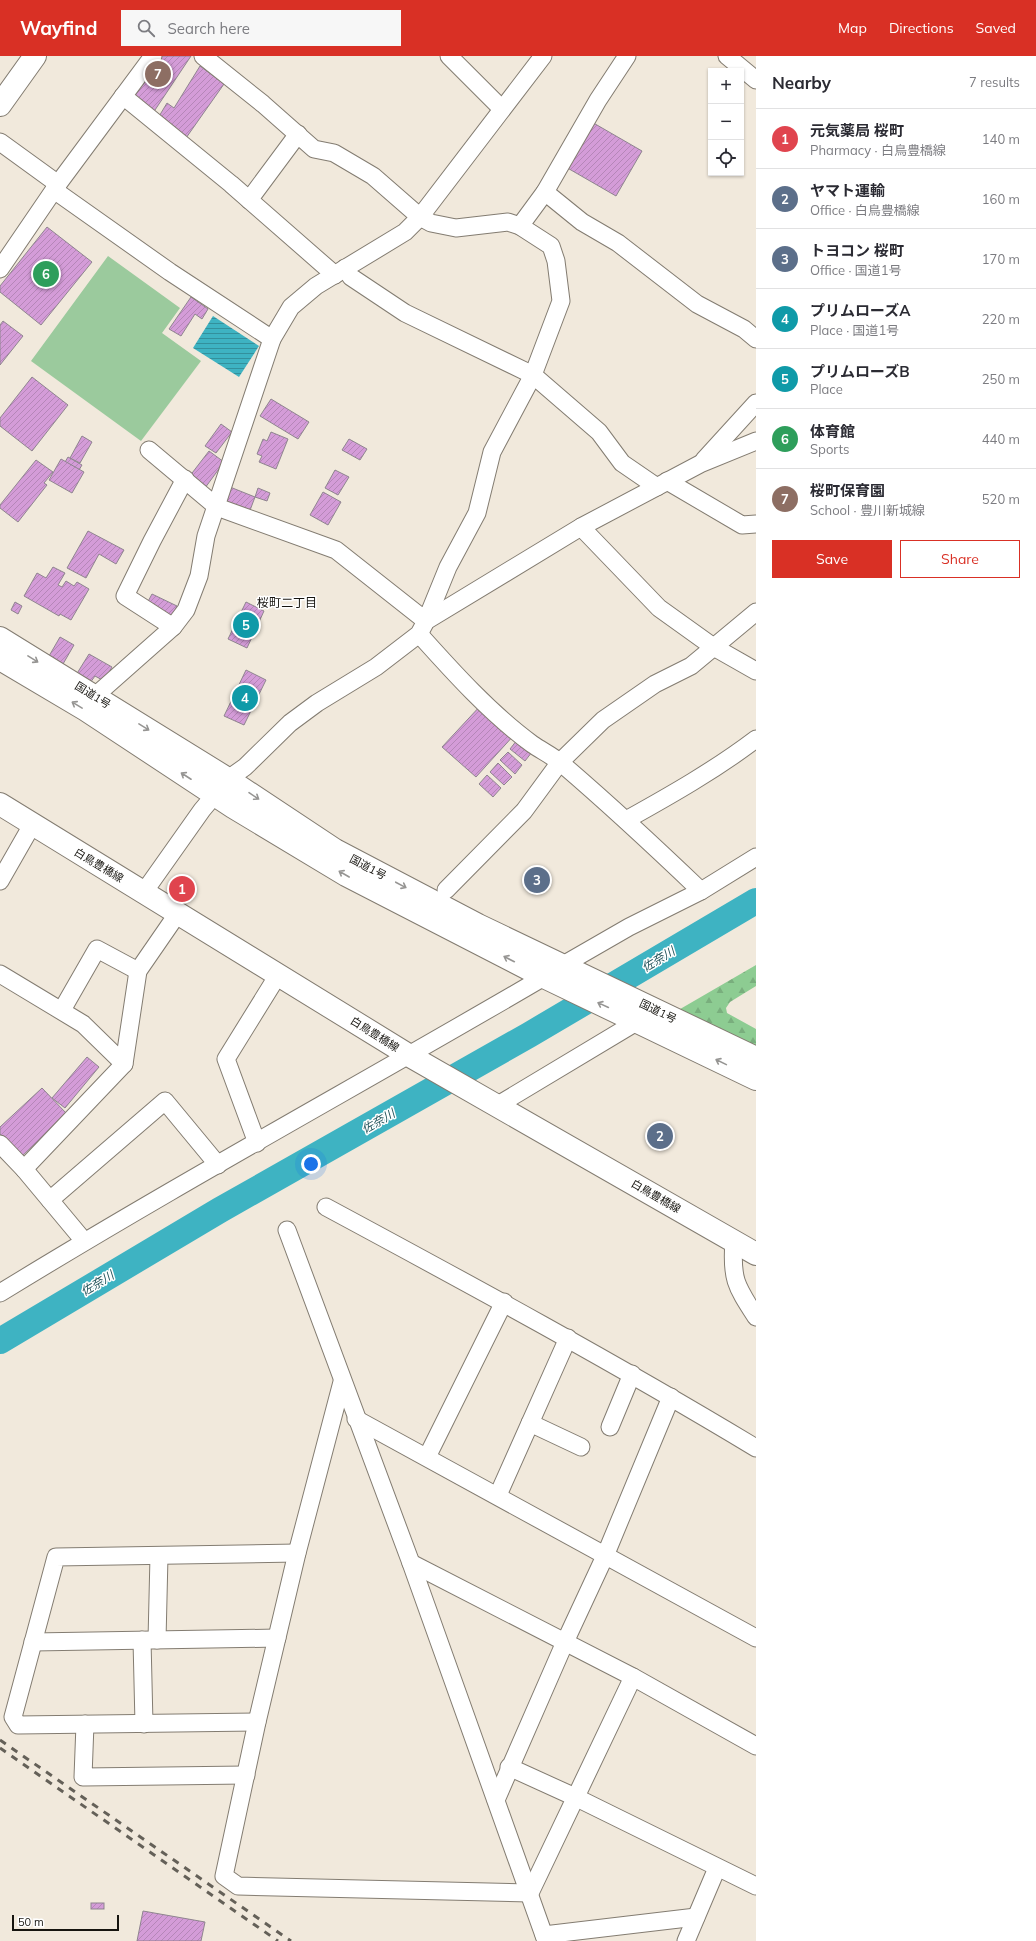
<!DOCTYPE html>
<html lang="en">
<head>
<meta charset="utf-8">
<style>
	:root { --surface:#fff; --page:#f7f7f7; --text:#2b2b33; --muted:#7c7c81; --line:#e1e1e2; --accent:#d93025 }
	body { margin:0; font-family:Mulish,"Noto Sans JP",sans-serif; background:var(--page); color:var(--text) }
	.controls { position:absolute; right:12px; top:12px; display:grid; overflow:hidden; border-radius:0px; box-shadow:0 1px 3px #0004 }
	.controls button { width:36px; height:36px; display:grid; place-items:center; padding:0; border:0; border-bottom:1px solid var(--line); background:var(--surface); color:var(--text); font:20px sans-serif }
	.scale { position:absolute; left:12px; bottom:10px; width:107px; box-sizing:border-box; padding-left:4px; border:2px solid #16140f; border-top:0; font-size:11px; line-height:14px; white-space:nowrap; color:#16140f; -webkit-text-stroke:3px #fff; paint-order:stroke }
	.you { position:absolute; left:311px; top:1108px; width:14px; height:14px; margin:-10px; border:3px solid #fff; border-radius:50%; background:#1a73e8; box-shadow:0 0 0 6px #1a73e833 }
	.badge { display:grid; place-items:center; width:26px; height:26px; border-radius:50%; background:var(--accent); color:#fff; font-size:13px; font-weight:700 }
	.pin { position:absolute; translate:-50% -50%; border:2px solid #fff; box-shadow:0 1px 4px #0006 }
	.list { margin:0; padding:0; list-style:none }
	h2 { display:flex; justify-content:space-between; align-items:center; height:52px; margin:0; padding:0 16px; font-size:17px }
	h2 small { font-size:13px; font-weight:400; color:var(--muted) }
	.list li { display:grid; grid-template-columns:26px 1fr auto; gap:12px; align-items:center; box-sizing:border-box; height:60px; padding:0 16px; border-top:1px solid var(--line) }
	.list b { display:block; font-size:15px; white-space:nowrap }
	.list p { margin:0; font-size:13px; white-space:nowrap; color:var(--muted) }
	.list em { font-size:13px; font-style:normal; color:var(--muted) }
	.actions { display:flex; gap:8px; padding:12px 16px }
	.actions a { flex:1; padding:9px 0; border:1px solid var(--accent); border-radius:0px; text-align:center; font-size:14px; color:var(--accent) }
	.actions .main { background:var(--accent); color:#fff }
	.icon { flex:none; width:22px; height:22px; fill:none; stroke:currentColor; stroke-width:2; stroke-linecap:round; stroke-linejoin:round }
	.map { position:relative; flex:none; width:756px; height:1885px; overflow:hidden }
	header { display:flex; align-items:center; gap:24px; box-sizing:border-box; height:56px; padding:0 20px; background:var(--accent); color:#fff }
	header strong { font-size:19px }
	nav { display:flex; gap:22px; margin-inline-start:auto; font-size:14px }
	.search { width:280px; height:36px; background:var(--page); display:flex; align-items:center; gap:10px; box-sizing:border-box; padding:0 14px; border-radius:0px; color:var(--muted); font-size:15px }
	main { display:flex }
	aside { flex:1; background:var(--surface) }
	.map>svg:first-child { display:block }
	.forest { fill:url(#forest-firs) }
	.pitch { fill:#9bca9d }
	.water { fill:url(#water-rules) }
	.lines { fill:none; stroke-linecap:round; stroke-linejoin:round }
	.river { stroke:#3eb3c2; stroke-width:26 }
	.building { fill:url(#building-hatch); stroke:#8f858f }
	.minor-casing { stroke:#837c71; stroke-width:19 }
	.secondary-casing { stroke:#837c71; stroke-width:24 }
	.primary-casing { stroke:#837c71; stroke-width:24 }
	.trunk-casing { stroke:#837c71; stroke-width:24 }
	.minor { stroke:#fff; stroke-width:17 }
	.secondary { stroke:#fff; stroke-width:22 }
	.primary { stroke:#fff; stroke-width:22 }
	.trunk { stroke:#fff; stroke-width:22 }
	.rail { stroke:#646058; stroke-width:3; stroke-dasharray:7 7; stroke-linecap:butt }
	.oneway { stroke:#969593 }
	.labels { text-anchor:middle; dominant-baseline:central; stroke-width:3; stroke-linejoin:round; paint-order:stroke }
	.street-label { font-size:11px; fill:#16140f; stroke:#fff }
	.neighbourhood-label { font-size:12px; fill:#16140f; stroke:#fff }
	.water-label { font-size:12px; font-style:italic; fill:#24555c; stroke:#fff }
</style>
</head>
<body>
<header>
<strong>Wayfind</strong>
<div class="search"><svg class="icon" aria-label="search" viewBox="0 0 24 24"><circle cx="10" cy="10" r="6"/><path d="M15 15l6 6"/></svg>Search here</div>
<nav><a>Map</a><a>Directions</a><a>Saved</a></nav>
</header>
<main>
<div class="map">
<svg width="756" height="1885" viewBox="0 0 756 1885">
	<defs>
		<pattern id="forest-firs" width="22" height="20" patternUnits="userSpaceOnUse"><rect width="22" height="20" fill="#8dcc92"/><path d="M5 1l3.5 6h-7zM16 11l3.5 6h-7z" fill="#79ae7d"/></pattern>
		<pattern id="water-rules" width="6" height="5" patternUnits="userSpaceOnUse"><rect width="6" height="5" fill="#3eb3c2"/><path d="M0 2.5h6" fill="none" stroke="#33909c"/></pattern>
		<pattern id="building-hatch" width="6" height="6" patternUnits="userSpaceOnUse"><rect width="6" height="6" fill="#d49cd8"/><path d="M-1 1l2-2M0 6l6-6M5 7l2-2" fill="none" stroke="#b586b8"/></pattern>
	</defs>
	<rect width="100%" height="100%" fill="#f1e9dc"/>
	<path class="forest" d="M756,909V930L730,946L726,952L727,957L756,973V993L675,956Z"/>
	<path class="pitch" d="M108,200L180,252L162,277L201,305L141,385L31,305Z"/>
	<path class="water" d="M213,260L259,290L239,321L193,292Z"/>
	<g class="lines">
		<path class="river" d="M0,1285L220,1154L529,979L756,845"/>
	</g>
	<g class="building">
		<path d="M160,0H191L153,57L130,44Z"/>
		<path d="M200,10L224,28L186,82L158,62L167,47L174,52Z"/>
		<path d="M590,65L642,95L616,140L564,110Z"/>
		<path d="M47,171L92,206L41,269L0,236V230Z"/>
		<path d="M191,241L208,253L202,263L195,258L181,280L169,273Z"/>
		<path d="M3,265L23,280L0,309V269Z"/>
		<path d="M32,321L68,349L32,395L0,370V362Z"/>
		<path d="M271,343L309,366L298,383L260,360Z"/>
		<path d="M221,368L232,376L216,397L205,390Z"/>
		<path d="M271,376L288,383L276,413L259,406L262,400L257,398L263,383L267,385Z"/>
		<path d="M82,380L92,386L80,407L70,402Z"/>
		<path d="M349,383L367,393L360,404L342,394Z"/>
		<path d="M209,395L224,406L205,432L189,421Z"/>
		<path d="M68,401L82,409L79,414L65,406Z"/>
		<path d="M61,403L84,416L72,437L49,424Z"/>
		<path d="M36,404L53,416L44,427L47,429L18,466L0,452V449Z"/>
		<path d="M335,414L349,421L338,439L325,432Z"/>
		<path d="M230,431L255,441L249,457L224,447Z"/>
		<path d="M258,432L270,437L267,445L255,441Z"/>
		<path d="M323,436L341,446L328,469L310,459Z"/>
		<path d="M88,475L124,494L116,508L99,498L86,522L67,512Z"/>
		<path d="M53,511L65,517L58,529L62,531L66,525L74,530L77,526L89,533L71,564L60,558L59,560L24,540L37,517L46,522Z"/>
		<path d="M152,538L177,550L171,563L145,551Z"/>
		<path d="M15,546L22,550L18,558L11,554Z"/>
		<path d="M246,546L264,555L247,592L228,583Z"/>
		<path d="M60,581L74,589L63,608L49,600Z"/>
		<path d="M89,598L112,611L104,625L95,620L90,627L76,619Z"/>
		<path d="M246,614L266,624L244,669L224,660Z"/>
		<path d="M482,648L515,678L476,721L442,691Z"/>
		<path d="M517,684L532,696L525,705L510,693Z"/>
		<path d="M508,696L522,709L515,718L500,704Z"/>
		<path d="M498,707L512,721L504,729L490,716Z"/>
		<path d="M487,719L501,732L493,741L479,728Z"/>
		<path d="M87,1001L99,1011L65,1052L52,1042Z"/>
		<path d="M42,1032L67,1058L21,1101L0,1078V1071Z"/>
		<rect x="91" y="1847" width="13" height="6"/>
		<path d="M143,1855L205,1866L201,1885H137Z"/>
	</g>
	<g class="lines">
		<g class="minor-casing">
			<g id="minor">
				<path d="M449,0L502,53"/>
				<path d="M727,0L756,24"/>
				<path d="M123,40L231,128L335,219"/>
				<path d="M0,86L58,128"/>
				<path d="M54,134L170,216L272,283"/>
				<path d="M545,136L598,44L627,0"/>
				<path d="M249,144L298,78"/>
				<path d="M520,170L545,136L582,166L618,187L697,248L744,273L756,283"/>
				<path d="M345,212L351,221L405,257L533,319L599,376L622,407L657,431"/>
				<path d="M0,213L58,128L153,0"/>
				<path d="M149,394L217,451L336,494L426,565L448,511L477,457L492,396L533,319L561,245L556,205L551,190L520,170L508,166L456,172L431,167L420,161L373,120L334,97L314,93L263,48L203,0"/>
				<path d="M704,404L756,347"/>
				<path d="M667,425L742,469L756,468"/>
				<path d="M581,471L659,552L712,590L756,615"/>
				<path d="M173,571L125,540L152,485L185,423"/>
				<path d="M419,578C453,616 491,658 532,688C542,695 553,700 562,708C610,749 656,792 701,835"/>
				<path d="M95,640L173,571L186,554L199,520L206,480L272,283L291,251L316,230L405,176L420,161L543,0"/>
				<path d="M626,764C671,739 715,714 756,683"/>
				<path d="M0,825L32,769"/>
				<path d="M446,834L524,755L560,706L603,664L655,628L691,610L756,556"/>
				<path d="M144,836L202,754L228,723L245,711L290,667L317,647L376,611L419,578L426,565L581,471L700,408L756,385"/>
				<path d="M563,909L629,871L701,835L756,801"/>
				<path d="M0,918L83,968L124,1008"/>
				<path d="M62,954L97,893L138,915"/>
				<path d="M498,1049L638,965"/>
				<path d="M257,1087L226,1003L278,919"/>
				<path d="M0,1088L24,1113L84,1185"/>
				<path d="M24,1113L124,1008L138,915L178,857"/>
				<path d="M50,1144L165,1045L218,1109"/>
				<path d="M326,1151C471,1229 615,1307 756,1392"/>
				<path d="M287,1174L411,1507L546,1885"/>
				<path d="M734,1185C731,1223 736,1230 756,1261"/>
				<path d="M0,1237C179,1127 363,1027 544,921"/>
				<path d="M342,1326L297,1497L257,1666L224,1820L238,1830L530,1837L633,1621L756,1690"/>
				<path d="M356,1363L756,1582"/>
				<path d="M530,1367L581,1391"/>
				<path d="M610,1371L632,1318"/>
				<path d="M427,1401L504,1246"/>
				<path d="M498,1439L568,1282"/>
				<path d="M411,1507L633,1621"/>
				<path d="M142,1584L144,1668"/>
				<path d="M157,1584L159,1500"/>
				<path d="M33,1586L277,1582"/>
				<path d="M257,1666L18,1669L13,1661L56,1501L297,1497"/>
				<path d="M85,1668L83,1721L246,1719"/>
				<path d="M509,1711L575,1741L756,1830"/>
				<path d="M496,1744L565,1586L605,1500L671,1341"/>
				<path d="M544,1879L696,1861"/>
				<path d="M686,1885L717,1812"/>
			</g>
		</g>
		<g class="secondary-casing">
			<path id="secondary" d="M0,748L410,1000L756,1198"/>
		</g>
		<g class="primary-casing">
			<path id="primary" d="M0,49L35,0"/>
		</g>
		<g class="trunk-casing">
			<g id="trunk">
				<path d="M0,582L228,723L335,794L478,869L756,1002"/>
				<path d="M0,603L86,654L233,751L346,819L544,921L756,1023"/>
			</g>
		</g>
		<use href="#minor" class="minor"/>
		<use href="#secondary" class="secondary"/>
		<use href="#primary" class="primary"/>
		<use href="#trunk" class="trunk"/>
		<g class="rail">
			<path d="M0,1684L291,1885"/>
			<path d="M0,1692L278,1885"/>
		</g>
	</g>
	<defs><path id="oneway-shaft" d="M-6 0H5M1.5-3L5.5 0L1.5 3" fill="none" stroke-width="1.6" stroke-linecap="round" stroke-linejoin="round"/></defs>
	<g class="oneway">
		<use href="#oneway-shaft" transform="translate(33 603) rotate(32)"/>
		<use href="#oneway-shaft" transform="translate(77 649) rotate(-149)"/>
		<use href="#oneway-shaft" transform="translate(144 671) rotate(32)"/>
		<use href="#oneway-shaft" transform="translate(186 720) rotate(-147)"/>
		<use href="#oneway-shaft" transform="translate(254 740) rotate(34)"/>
		<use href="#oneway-shaft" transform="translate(344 818) rotate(-150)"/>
		<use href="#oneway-shaft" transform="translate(401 829) rotate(28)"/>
		<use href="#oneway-shaft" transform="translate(509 903) rotate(-153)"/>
		<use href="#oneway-shaft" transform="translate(603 949) rotate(-155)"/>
		<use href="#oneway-shaft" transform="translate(721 1006) rotate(-154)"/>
	</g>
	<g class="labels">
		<g class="street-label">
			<text transform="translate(93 639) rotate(32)">国道1号</text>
			<text transform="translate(99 809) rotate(31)">白鳥豊橋線</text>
			<text transform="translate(368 811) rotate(28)">国道1号</text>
			<text transform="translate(658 955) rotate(26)">国道1号</text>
			<text transform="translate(375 978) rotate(32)">白鳥豊橋線</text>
			<text transform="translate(656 1140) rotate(30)">白鳥豊橋線</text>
		</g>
		<g class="neighbourhood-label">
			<text x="287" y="546">桜町二丁目</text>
		</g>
		<g class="water-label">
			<text transform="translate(658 903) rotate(-31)">佐奈川</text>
			<text transform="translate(378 1065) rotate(-30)">佐奈川</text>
			<text transform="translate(97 1227) rotate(-31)">佐奈川</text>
		</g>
	</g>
</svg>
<div class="controls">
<button>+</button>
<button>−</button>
<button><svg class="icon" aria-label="locate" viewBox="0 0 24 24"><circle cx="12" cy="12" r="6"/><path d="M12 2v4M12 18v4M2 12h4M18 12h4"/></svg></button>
</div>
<div class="scale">50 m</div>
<div class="you"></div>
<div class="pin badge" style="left:182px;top:833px;background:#e0444e">1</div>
<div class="pin badge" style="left:660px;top:1080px;background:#5c6f8a">2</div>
<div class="pin badge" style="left:537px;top:824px;background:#5c6f8a">3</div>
<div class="pin badge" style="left:245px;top:642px;background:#0f9aa8">4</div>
<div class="pin badge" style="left:246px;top:569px;background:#0f9aa8">5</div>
<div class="pin badge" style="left:46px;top:218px;background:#2e9e5b">6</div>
<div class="pin badge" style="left:158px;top:18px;background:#8d6e63">7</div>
</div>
<aside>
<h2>Nearby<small>7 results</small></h2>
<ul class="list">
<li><span class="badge" style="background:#e0444e">1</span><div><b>元気薬局 桜町</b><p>Pharmacy · 白鳥豊橋線</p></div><em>140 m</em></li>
<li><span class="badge" style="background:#5c6f8a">2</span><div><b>ヤマト運輸</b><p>Office · 白鳥豊橋線</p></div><em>160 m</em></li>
<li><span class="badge" style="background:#5c6f8a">3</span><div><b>トヨコン 桜町</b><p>Office · 国道1号</p></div><em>170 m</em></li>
<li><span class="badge" style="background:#0f9aa8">4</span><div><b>プリムローズA</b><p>Place · 国道1号</p></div><em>220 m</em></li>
<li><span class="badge" style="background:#0f9aa8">5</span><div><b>プリムローズB</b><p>Place</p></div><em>250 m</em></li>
<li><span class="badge" style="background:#2e9e5b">6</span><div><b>体育館</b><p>Sports</p></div><em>440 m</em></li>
<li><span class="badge" style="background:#8d6e63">7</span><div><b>桜町保育園</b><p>School · 豊川新城線</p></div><em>520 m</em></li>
</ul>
<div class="actions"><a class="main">Save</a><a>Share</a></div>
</aside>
</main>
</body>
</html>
